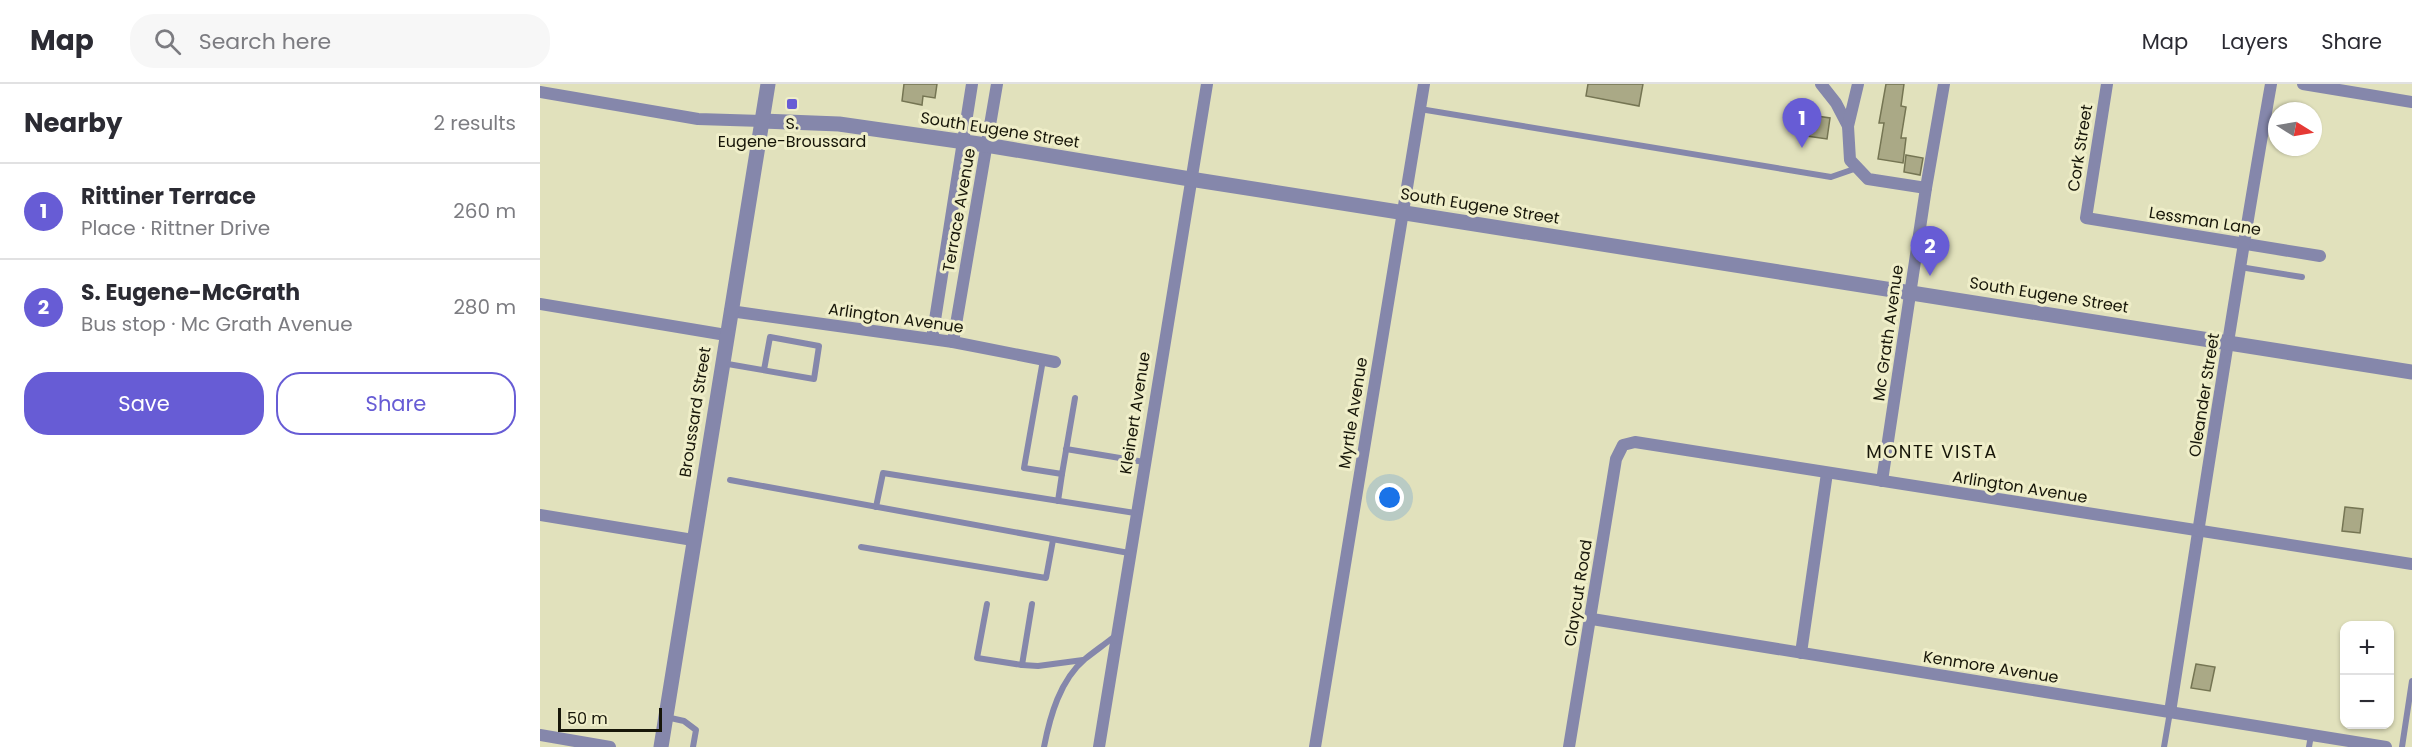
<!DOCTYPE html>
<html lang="en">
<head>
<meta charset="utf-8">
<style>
	:root { --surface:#fff; --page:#f7f7f7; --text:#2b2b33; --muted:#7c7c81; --line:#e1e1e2; --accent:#675cd5 }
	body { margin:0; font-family:Poppins,sans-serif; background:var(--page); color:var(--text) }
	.controls { position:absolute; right:18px; bottom:18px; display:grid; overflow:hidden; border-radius:12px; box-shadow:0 2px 4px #0004 }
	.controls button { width:54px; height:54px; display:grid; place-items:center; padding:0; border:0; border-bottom:2px solid var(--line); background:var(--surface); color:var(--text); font:30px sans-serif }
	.compass { position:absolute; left:1728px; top:18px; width:54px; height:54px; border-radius:50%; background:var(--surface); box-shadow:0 2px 4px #0004; rotate:101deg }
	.scale { position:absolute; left:18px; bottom:15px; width:104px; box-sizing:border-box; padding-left:6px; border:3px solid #171609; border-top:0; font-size:16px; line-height:21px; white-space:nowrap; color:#171609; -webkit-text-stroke:4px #efeec9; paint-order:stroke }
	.you { position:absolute; left:850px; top:414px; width:21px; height:21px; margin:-15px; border:4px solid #fff; border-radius:50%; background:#1a73e8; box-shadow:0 0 0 9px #1a73e833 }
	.badge { display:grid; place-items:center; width:39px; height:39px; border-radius:50%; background:var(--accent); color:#fff; font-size:20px; font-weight:700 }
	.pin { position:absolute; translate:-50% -50px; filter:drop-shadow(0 2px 3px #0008) }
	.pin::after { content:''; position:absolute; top:32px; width:21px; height:18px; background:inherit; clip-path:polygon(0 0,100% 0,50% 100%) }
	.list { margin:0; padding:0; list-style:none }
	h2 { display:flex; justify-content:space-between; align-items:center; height:78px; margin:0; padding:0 24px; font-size:26px }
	h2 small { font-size:20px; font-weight:400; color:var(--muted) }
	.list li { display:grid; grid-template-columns:39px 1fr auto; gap:18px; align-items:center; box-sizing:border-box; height:96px; padding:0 24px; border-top:2px solid var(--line) }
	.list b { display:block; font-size:22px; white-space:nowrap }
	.list p { margin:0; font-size:20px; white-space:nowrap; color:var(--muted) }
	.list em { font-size:20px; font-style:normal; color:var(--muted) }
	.actions { display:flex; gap:12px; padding:18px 24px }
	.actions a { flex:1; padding:14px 0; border:2px solid var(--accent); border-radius:24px; text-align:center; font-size:21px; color:var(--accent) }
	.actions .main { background:var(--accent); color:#fff }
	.icon { flex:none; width:33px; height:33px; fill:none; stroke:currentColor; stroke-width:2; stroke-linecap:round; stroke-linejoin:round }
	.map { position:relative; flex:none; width:1872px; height:663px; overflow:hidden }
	header { display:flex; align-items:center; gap:36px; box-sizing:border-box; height:84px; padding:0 30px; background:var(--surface); border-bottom:2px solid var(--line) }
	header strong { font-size:28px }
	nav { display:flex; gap:33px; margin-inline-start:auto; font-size:21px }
	.search { width:420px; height:54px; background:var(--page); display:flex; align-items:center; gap:15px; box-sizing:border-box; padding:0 21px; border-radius:24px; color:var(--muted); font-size:22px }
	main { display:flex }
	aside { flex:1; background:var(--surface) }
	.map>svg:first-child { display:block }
	.building { fill:#aaa986; stroke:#757553; stroke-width:1.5 }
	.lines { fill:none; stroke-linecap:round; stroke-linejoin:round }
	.service { stroke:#8587ab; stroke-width:6 }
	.minor { stroke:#8587ab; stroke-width:12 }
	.tertiary { stroke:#8587ab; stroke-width:15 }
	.poi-dot { fill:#675cd5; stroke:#efeec9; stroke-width:2 }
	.labels { text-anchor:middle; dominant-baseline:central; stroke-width:6; stroke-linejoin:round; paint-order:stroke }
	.poi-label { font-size:16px; fill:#171609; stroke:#efeec9 }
	.street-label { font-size:16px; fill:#171609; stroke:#efeec9 }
	.neighbourhood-label { font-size:18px; letter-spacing:1.5px; fill:#171609; stroke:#efeec9 }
</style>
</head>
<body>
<header>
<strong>Map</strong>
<div class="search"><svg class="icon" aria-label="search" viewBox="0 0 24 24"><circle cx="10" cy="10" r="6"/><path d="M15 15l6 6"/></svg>Search here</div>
<nav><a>Map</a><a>Layers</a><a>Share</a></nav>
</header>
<main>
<aside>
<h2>Nearby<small>2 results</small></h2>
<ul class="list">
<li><span class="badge">1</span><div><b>Rittiner Terrace</b><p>Place · Rittner Drive</p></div><em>260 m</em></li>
<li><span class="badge">2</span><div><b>S. Eugene-McGrath</b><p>Bus stop · Mc Grath Avenue</p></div><em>280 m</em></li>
</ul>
<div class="actions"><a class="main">Save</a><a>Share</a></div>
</aside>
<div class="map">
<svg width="1872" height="663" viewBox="0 0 1872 663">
	<rect width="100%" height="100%" fill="#e1e1bc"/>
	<g class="building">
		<path d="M364,0H397L395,14L383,12L382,21L362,17Z"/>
		<path d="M1048,0H1103L1099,22L1046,12Z"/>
		<path d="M1346,0H1364L1361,22L1366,23L1361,54H1366L1363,79L1338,75L1344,39H1339Z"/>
		<path d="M1270,31L1290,34L1287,55L1267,52Z"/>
		<path d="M1366,71L1383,74L1380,91L1364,88Z"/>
		<path d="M1805,423L1823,425L1820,449L1802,447Z"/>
		<path d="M1656,580L1675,583L1670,607L1651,604Z"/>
	</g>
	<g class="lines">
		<g class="service">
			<path d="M880,25L1291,93L1317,84"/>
			<path d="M1700,183L1762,193"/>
			<path d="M503,276L484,384L522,390L535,314"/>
			<path d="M182,279L274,295L279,262L230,253L224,286"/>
			<path d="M526,365L604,378"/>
			<path d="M190,396L589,469"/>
			<path d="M518,417L522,390"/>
			<path d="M336,423L343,389L595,429"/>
			<path d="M321,463L506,494L513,456"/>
			<path d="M447,520L437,574L482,581"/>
			<path d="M492,520L482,581L498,582L543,576"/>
			<path d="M126,633L144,637L156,646L153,663"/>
			<path d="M504,663C510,632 520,596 545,575C555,567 565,560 575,552"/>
			<path d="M1624,663L1630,628"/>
			<path d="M1769,663L1771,651"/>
			<path d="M1862,663L1872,597"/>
		</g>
		<g class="minor">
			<path d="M1281,0L1296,19L1308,42L1310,76L1328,95L1386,104"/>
			<path d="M1567,0L1546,134L1780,172"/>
			<path d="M1763,0L1872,18"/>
			<path d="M0,8L158,35L222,37"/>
			<path d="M1308,42L1318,0"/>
			<path d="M0,220L186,251"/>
			<path d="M190,227L413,258L515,278"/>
			<path d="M392,255L432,0"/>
			<path d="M413,258L457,0"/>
			<path d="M1342,397L1386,104L1404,0"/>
			<path d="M0,431L153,456"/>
			<path d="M1052,535L1846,663"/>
			<path d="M1261,569L1287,389"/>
			<path d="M1630,628C1663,419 1694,209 1731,0"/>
			<path d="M0,651L70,663"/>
			<path d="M559,663L667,0"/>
			<path d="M775,663L884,0"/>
			<path d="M1029,663L1076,375L1083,361L1095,358L1872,480"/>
		</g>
		<g class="tertiary">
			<path d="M222,37L299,40L446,61L650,95L1872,288"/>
			<path d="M121,663L228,0"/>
		</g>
	</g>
	<rect class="poi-dot" x="246" y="14" width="12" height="12" rx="3"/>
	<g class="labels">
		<g class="poi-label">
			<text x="252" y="39">S.<tspan x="252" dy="18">Eugene-Broussard</tspan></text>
		</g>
		<g class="street-label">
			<text transform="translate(460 46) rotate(9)">South Eugene Street</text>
			<text transform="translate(1540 64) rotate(-81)">Cork Street</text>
			<text transform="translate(940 122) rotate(9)">South Eugene Street</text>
			<text transform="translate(419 126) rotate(-80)">Terrace Avenue</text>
			<text transform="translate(1665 137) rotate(9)">Lessman Lane</text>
			<text transform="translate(1509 211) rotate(9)">South Eugene Street</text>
			<text transform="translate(356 234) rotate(8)">Arlington Avenue</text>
			<text transform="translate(1348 249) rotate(-82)">Mc Grath Avenue</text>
			<text transform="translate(1664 311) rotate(-81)">Oleander Street</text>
			<text transform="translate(155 328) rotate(-81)">Broussard Street</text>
			<text transform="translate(595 329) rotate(-81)">Kleinert Avenue</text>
			<text transform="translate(813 329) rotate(-81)">Myrtle Avenue</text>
			<text transform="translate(1480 403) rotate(9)">Arlington Avenue</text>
			<text transform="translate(1038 509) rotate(-81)">Claycut Road</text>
			<text transform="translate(1451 583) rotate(9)">Kenmore Avenue</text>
		</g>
		<g class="neighbourhood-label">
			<text x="1392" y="367">MONTE VISTA</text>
		</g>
	</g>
</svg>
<div class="controls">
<button>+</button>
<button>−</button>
</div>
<svg class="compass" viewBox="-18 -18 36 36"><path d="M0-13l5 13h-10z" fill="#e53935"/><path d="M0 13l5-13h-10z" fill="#7c7c81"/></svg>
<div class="scale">50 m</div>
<div class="you"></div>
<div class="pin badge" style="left:1262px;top:64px">1</div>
<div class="pin badge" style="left:1390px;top:192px">2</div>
</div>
</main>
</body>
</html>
